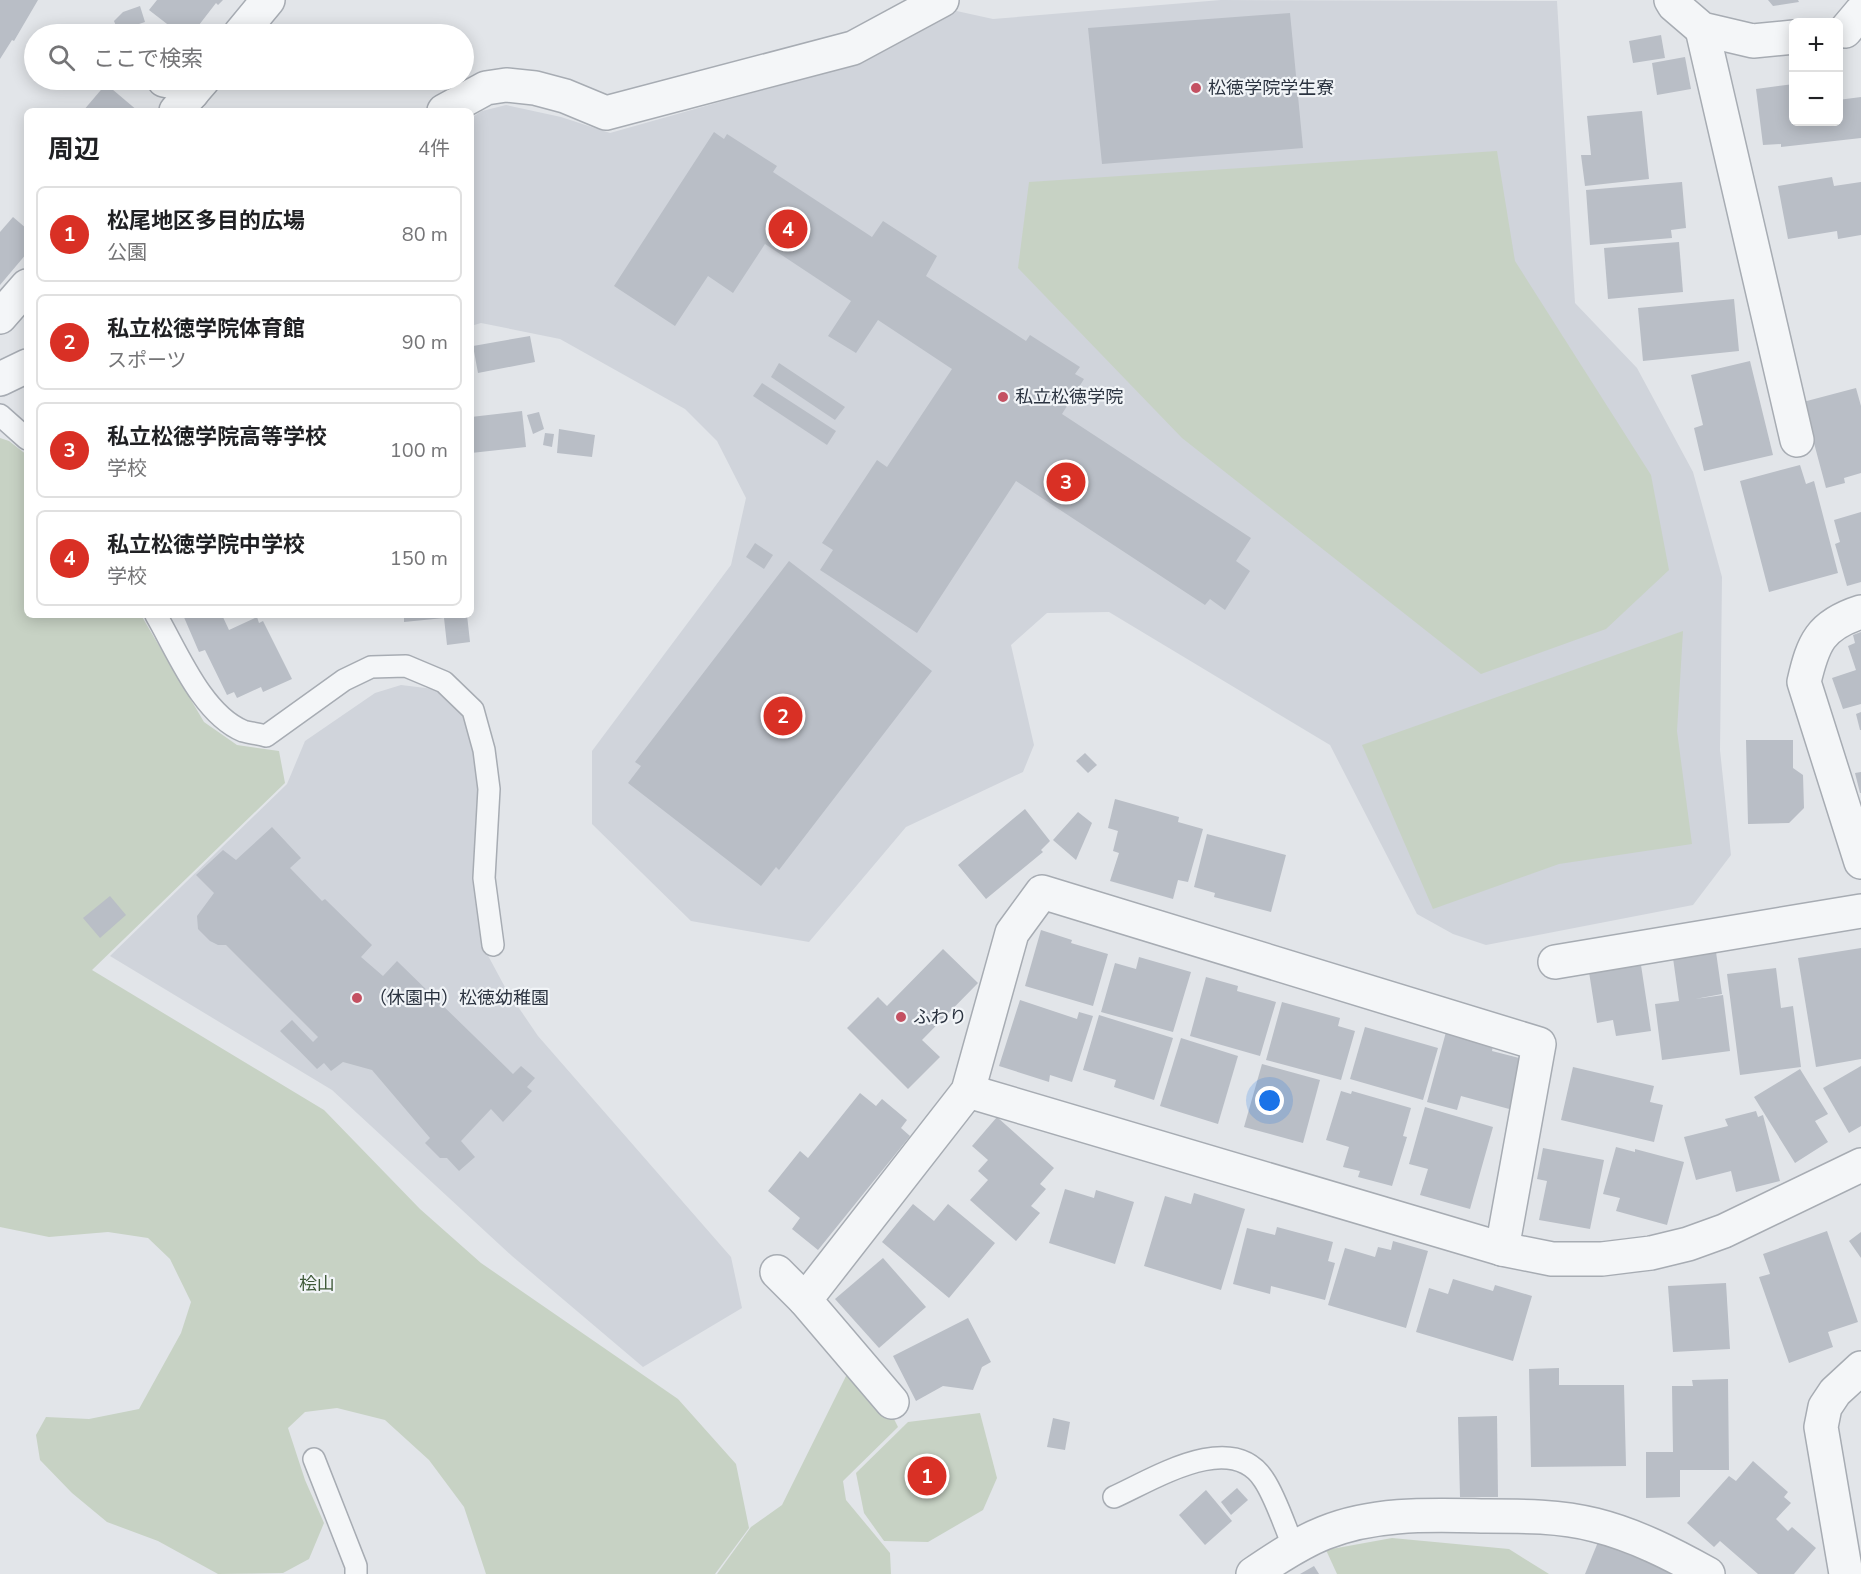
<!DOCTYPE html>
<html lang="ja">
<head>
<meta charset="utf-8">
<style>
	:root { --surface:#fff; --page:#f6f6f6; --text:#202124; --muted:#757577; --line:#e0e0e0; --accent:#d93025 }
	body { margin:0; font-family:"Nunito Sans","Noto Sans JP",sans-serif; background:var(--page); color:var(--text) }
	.controls { position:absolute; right:18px; top:18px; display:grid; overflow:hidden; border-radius:9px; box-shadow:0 3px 15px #0003 }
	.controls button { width:54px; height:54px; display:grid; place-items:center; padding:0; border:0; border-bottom:2px solid var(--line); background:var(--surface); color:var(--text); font:30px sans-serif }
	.you { position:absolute; left:1270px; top:1101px; width:21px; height:21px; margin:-15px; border:4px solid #fff; border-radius:50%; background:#1a73e8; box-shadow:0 0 0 9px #1a73e833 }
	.badge { display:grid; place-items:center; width:39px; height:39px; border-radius:50%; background:var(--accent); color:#fff; font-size:20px; font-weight:700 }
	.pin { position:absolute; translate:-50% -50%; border:3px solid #fff; box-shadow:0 2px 6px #0006 }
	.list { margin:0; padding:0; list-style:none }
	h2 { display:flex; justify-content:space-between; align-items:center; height:78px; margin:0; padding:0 24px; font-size:26px }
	h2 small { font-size:20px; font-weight:400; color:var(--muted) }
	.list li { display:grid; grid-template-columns:39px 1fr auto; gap:18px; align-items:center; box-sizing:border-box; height:96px; margin:0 12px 12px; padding:0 12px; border:2px solid var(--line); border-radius:9px }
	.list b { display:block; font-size:22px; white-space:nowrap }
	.list p { margin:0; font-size:20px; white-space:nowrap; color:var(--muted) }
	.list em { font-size:20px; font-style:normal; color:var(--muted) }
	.icon { flex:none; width:33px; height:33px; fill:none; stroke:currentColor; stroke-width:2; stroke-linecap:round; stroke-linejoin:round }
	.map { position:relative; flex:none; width:1861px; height:1574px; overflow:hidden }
	.search { position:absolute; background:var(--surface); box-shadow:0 3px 15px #0003; left:24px; top:24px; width:450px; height:66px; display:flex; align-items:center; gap:15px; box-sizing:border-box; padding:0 21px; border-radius:33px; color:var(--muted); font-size:22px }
	.panel { position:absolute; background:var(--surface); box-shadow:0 3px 15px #0003; left:24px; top:108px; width:450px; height:510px; border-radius:9px }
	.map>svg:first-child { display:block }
	.built { fill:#d0d4db }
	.green { fill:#c7d2c4 }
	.building { fill:#b9bec6 }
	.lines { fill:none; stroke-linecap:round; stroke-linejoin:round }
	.lane-casing { stroke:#a7acb3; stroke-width:24 }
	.street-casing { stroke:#a7acb3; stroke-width:36 }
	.lane { stroke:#f4f6f8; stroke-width:21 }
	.street { stroke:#f4f6f8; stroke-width:33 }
	.poi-dot { fill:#c45162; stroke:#f1f4f7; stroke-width:2 }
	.labels { text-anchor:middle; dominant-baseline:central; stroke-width:4.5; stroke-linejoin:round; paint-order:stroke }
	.poi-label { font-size:18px; fill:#2b3340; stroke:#f1f4f7; text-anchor:start }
	.park-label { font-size:18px; fill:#405b3a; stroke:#f1f4f7 }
</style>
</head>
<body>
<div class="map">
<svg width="1861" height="1574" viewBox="0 0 1861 1574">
	<rect width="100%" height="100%" fill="#e2e5e9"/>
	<g class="built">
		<path d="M1221,0L1557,1L1575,303L1637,368L1693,472L1722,577L1720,750L1731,855L1693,905L1486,945L1453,934L1417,914L1330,745L1109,612L1047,613L1011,645L1034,745L1023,772L906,827L809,942L691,921L592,824V751L731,565L746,498L717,441L685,409L560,339L481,323L471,326V118L482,111L506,105L561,117L610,133L844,67L952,10L993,19Z"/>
		<path d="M401,685L442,690L470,716L484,787L473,877L485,950L506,989L538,1036L731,1257L742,1308L643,1367L512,1256L332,1090L110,956L287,784L305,741L375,693Z"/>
	</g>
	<g class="green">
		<path d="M1497,151L1515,261L1651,475L1669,570L1606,629L1481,674L1182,438L1018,268L1029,182Z"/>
		<path d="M0,438L9,441L27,455V615H141L204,722L237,745L279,751L285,783L92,970L324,1110L420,1209L481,1263L678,1399L736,1464L749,1528L715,1574H486L464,1507L429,1460L385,1420L337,1408L305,1412L288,1428L305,1480L324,1523L309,1559L283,1573L218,1574L158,1541L107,1522L72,1493L40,1460L36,1435L46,1417L89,1419L139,1409L181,1333L191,1302L170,1259L148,1238L108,1232L49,1237L0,1227Z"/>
		<path d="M1683,631L1677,731L1692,844L1559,864L1433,909L1362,745Z"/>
		<path d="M849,1370L887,1405L898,1427L843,1481L846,1500L890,1553L891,1574H717L751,1527L782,1505Z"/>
		<path d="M980,1413L997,1478L983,1510L928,1542L884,1541L864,1513L856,1473L908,1422Z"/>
		<path d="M1392,1538L1509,1549L1549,1574H1337L1326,1550Z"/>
	</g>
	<g class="building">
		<path d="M0,0H38L14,41L12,40L0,59Z"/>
		<path d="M157,0H223L218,5L216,3L192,34H180L149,10Z"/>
		<path d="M1768,0H1798L1799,2L1773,6Z"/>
		<path d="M140,6L145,22L118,31L114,21L123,12Z"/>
		<path d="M1290,13L1303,148L1102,164L1088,28Z"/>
		<path d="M111,24L116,31L111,34H104L102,32Z"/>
		<path d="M1661,35L1665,58L1633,63L1629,41Z"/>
		<path d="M1685,57L1691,89L1657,95L1652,63Z"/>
		<path d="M106,84L138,111H83Z"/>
		<path d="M1794,84V122H1838V100L1861,97V138L1781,147V144L1763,145L1756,89Z"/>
		<path d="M1642,111L1649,179L1585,186L1581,155H1591L1587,116Z"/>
		<path d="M714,132L724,139L727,134L777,166L773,172L872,237L883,221L937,256L926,276L1026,341L1030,335L1080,367L1075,374L1084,379L1062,414L1251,538L1236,561L1250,571L1225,610L1210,599L1205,605L1016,481L917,633L820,570L833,550L822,543L877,460L887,467L952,369L878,320L856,353L828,336L851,301L765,244L733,293L708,276L675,326L614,286Z"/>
		<path d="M1832,177L1834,186L1861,182V235L1838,239L1837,231L1788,239L1778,186Z"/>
		<path d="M1682,182L1686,228L1671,230L1672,238L1590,245L1586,190Z"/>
		<path d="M13,217L27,229V253L0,285V232Z"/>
		<path d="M1679,242L1683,292L1608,299L1604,248Z"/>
		<path d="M1734,299L1739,351L1643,361L1638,308Z"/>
		<path d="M530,336L535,362L478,373L473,346Z"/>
		<path d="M1750,361L1773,455L1704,471L1694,428L1703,425L1691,375Z"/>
		<path d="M779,363L845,407L835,420L771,377Z"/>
		<path d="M762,383L836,431L827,445L753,396Z"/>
		<path d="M1856,388L1861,406V473L1844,478L1845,483L1826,488L1803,402Z"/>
		<path d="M522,411L526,447L471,453V417Z"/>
		<path d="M539,412L544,429L533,434L527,415Z"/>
		<path d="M559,429L595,435L592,457L557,453Z"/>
		<path d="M545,433L554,434L552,447L543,445Z"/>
		<path d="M1800,465L1806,484L1814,481L1838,573L1769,592L1740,481Z"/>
		<path d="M1861,512V582L1847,586L1835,544L1840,542L1834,520Z"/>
		<path d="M755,543L773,555L764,569L746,557Z"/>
		<path d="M789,561L932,671L779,870L776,867L761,886L628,783L641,766L635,762Z"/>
		<path d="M183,615H222L229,630L257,617L259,623L263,621L292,679L263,692L261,687L237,698L234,692L227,695L205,650L199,652Z"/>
		<path d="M404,615H467L470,642L447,645L444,618L404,622Z"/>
		<path d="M1861,632V704L1843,709L1832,678L1856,670L1848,646L1855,643L1853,635Z"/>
		<path d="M1861,712V730H1860L1856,714Z"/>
		<path d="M1746,740H1793V768L1803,775L1804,808L1789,823L1748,824Z"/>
		<path d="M1085,753L1097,765L1088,773L1076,761Z"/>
		<path d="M1861,772V793H1860L1855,773Z"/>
		<path d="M1115,799L1179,817L1178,822L1203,829L1188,882L1178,880L1173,899L1110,881L1119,853L1113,851L1118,831L1108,828Z"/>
		<path d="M1025,809L1050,841L1041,850L1043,852L986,899L958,865Z"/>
		<path d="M1078,812L1092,823L1076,860L1053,840Z"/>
		<path d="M272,827L301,858L290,868L322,901L325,899L372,945L361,957L383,976L397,961L513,1074L521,1066L535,1078L527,1087L532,1091L503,1122L491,1109L461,1141L475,1157L459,1171L447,1158H440L425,1143L430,1138L372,1070L343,1062L331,1071L324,1063L317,1069L280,1031L292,1020L313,1042L318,1037L226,945H218L210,941L198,929L197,916L214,893L196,875L223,850L236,860Z"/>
		<path d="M1207,834L1286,855L1271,912L1214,897L1215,893L1194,887Z"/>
		<path d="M110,896L126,915L100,938L83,918Z"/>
		<path d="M1041,930L1072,940L1071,943L1108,954L1093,1006L1025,986Z"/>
		<path d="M1861,948V1059L1816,1067L1798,958Z"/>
		<path d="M943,949L978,983L922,1040L940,1057L908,1089L847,1028L878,997L887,1006Z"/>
		<path d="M1716,952L1722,994L1695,999L1723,995L1730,1051L1662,1060L1655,1004L1679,1001L1673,958Z"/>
		<path d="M1139,957L1191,972L1173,1032L1101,1012L1115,963L1136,969Z"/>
		<path d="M1641,965L1651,1031L1616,1036L1613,1020L1597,1023L1589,972Z"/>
		<path d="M1776,968L1781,1008L1793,1006L1801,1067L1740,1075L1727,974Z"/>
		<path d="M1206,977L1238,986L1237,991L1276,1002L1260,1056L1190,1036Z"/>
		<path d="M1020,1000L1077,1019L1079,1012L1093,1016L1072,1082L1050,1075L1049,1082L999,1066Z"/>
		<path d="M1282,1002L1340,1018L1338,1026L1355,1031L1341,1080L1266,1060Z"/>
		<path d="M1099,1015L1173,1038L1154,1100L1114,1087L1116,1080L1083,1070Z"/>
		<path d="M1365,1027L1438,1048L1423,1100L1350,1079Z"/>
		<path d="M1446,1032L1493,1045L1492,1051L1527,1060L1513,1110L1461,1096L1457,1110L1427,1102Z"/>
		<path d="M1181,1038L1238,1056L1218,1124L1160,1106Z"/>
		<path d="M1262,1064L1320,1080L1303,1143L1244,1127Z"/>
		<path d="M1861,1066V1126L1849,1133L1823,1088Z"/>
		<path d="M1573,1067L1654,1086L1650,1102L1663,1105L1654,1142L1561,1120Z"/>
		<path d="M1800,1069L1828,1114L1815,1121L1828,1142L1795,1163L1754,1097Z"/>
		<path d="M1341,1091L1351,1094L1352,1091L1411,1108L1403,1136L1407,1137L1392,1186L1358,1177L1360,1171L1343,1167L1349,1147L1326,1140Z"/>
		<path d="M860,1093L876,1106L882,1099L907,1120L901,1128L910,1136L818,1250L792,1229L800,1218L768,1191L800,1151L808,1158Z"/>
		<path d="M1425,1107L1493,1127L1470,1209L1420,1195L1428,1169L1409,1164Z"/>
		<path d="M1756,1111L1758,1117L1763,1115L1780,1181L1736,1192L1731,1171L1696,1180L1684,1137L1728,1126L1725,1119Z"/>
		<path d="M997,1117L1054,1168L1040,1184L1046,1189L1031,1206L1040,1213L1016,1241L970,1200L988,1180L978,1171L988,1160L972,1146Z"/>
		<path d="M1616,1147L1635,1152V1149L1684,1162L1667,1225L1616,1211L1620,1198L1603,1194Z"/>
		<path d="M1543,1148L1604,1160L1590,1229L1539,1220L1547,1181L1537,1179Z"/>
		<path d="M1065,1189L1094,1198L1096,1190L1134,1202L1115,1264L1049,1243Z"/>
		<path d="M1194,1193L1245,1209L1221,1290L1144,1266L1165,1196L1191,1204Z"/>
		<path d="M913,1204L934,1221L948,1204L995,1243L949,1298L882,1242Z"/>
		<path d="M1277,1227L1333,1242L1328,1261L1335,1263L1325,1300L1271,1286L1270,1294L1233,1284L1247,1228L1275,1235Z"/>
		<path d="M1827,1231L1858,1322L1828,1332L1833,1347L1789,1363L1759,1277L1770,1274L1763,1254Z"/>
		<path d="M1861,1232V1258L1849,1241Z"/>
		<path d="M1393,1241L1428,1251L1406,1328L1328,1305L1345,1248L1375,1257L1378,1247L1391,1250Z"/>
		<path d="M883,1258L926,1307L879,1348L835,1299Z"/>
		<path d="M1453,1279L1493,1291L1495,1285L1532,1296L1513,1361L1416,1332L1429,1288L1448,1294Z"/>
		<path d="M1726,1283L1730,1349L1673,1352L1668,1286Z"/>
		<path d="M968,1318L991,1362L982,1367L973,1390L943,1386L916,1401L893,1356Z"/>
		<path d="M1559,1368V1385H1624L1626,1466L1531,1467L1529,1369Z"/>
		<path d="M1728,1379L1729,1470H1680V1497L1646,1498V1452H1673L1672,1386H1693L1692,1380Z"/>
		<path d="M1497,1416L1498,1497H1460L1458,1417Z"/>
		<path d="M1053,1418L1070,1422L1065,1450L1047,1447Z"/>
		<path d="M1753,1461L1788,1492L1784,1497L1791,1503L1776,1519L1788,1531L1792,1527L1816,1548L1794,1574H1758L1720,1541L1714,1547L1687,1523L1729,1476L1736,1481Z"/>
		<path d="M1237,1488L1248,1500L1231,1515L1221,1502Z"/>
		<path d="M1206,1490L1232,1521L1205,1545L1179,1515Z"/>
		<path d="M1598,1542L1676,1574H1585Z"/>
		<path d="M1314,1566L1319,1574H1300Z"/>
	</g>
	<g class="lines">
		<g class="lane-casing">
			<g id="lane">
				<path d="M0,415L27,439"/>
				<path d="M156,615C177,651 202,714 243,731C250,733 259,734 266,736L344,680L371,667L406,666L444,682L473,710L484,750L489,789L484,878L493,945"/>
				<path d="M314,1459L356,1566V1574"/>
				<path d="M1114,1497C1154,1479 1232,1429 1264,1480C1276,1498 1285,1527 1294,1548"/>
			</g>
		</g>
		<g class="street-casing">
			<g id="street">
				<path d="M1671,0L1674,5L1702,29L1753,41L1794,37"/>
				<path d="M1702,29L1797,440"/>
				<path d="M1845,31L1861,12"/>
				<path d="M240,34L268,0"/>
				<path d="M164,80L174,82L192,93"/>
				<path d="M176,111L203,80"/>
				<path d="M444,111L486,88L506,85L535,88L565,96L606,113L853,48L942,0"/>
				<path d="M0,317L27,286"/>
				<path d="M0,379L27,366"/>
				<path d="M1861,612C1820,625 1813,643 1804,682L1861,862"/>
				<path d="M1555,962L1861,911"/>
				<path d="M968,1091L1502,1249L1552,1259H1602L1651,1253L1688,1244L1724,1231L1861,1165"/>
				<path d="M777,1272L805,1300L892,1402"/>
				<path d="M805,1300L968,1091L1012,933L1042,892L1539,1044L1502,1249"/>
				<path d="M1253,1574C1275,1559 1299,1543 1324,1533C1375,1512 1433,1515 1486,1516C1523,1516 1560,1516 1595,1525C1635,1535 1672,1554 1708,1574"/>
				<path d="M1846,1574L1821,1427L1825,1407L1835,1392L1861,1368"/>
			</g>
		</g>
		<use href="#lane" class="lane"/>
		<use href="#street" class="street"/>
	</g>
	<g class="poi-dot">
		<circle cx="1196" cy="88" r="6"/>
		<circle cx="1003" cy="397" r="6"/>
		<circle cx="357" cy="998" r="6"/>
		<circle cx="901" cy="1017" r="6"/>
	</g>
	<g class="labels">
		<g class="poi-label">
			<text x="1208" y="88">松徳学院学生寮</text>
			<text x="1015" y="397">私立松徳学院</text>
			<text x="369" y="998">（休園中）松徳幼稚園</text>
			<text x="913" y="1017">ふわり</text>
		</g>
		<g class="park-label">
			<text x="317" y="1284">桧山</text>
		</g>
	</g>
</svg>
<div class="controls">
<button>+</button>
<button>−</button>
</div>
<div class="you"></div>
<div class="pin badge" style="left:927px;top:1476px">1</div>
<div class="pin badge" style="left:783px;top:716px">2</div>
<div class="pin badge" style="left:1066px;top:482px">3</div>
<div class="pin badge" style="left:788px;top:229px">4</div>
<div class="search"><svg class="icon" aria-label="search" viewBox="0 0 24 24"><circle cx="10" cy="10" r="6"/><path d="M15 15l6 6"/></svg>ここで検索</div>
<section class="panel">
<h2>周辺<small>4件</small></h2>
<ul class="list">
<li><span class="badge">1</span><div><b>松尾地区多目的広場</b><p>公園</p></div><em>80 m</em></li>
<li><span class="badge">2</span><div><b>私立松徳学院体育館</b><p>スポーツ</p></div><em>90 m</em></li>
<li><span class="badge">3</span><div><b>私立松徳学院高等学校</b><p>学校</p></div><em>100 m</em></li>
<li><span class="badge">4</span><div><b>私立松徳学院中学校</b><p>学校</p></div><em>150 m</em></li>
</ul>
</section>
</div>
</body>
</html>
